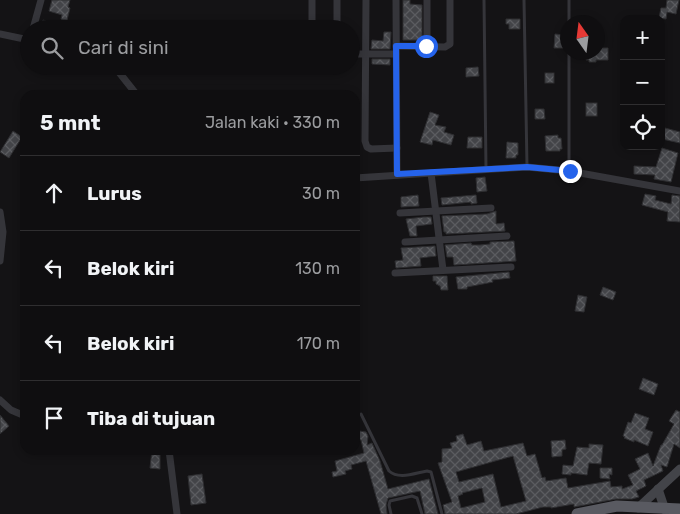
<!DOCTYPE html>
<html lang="id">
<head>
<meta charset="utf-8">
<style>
	:root { --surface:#0f0e10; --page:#1d1c1e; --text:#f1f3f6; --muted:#9b9c9f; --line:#2f2e30 }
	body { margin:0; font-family:Rubik,sans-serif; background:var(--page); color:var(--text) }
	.controls { position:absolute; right:15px; top:15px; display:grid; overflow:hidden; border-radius:10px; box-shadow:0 2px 8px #0003 }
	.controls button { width:45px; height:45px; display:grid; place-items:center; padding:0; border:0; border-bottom:1px solid var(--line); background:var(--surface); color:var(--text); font:25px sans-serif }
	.compass { position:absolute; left:560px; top:15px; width:45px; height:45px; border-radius:50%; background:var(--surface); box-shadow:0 2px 8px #0003; rotate:346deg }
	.stop { position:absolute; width:15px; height:15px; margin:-11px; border:4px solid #2563eb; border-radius:50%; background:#fff }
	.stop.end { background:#2563eb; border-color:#fff; box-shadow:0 1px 5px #0008 }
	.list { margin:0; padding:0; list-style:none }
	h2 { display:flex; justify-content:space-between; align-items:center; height:65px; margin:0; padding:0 20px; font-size:21px }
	h2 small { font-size:16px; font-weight:400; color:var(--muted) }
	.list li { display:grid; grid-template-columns:32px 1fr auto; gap:15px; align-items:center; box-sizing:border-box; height:75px; padding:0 20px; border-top:1px solid var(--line) }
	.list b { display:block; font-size:19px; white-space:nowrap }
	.list em { font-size:16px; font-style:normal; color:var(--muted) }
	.icon { flex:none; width:28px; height:28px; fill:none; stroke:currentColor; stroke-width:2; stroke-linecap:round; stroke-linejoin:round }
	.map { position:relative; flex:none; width:680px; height:514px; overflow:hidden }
	.search { position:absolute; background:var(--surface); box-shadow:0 2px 8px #0003; left:20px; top:20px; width:340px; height:55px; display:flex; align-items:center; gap:12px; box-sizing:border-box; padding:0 18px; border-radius:28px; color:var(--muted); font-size:19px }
	.panel { position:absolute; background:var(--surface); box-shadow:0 2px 8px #0003; left:20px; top:90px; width:340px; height:365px; border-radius:15px }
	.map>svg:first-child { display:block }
	.building { fill:url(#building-cross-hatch); stroke:#2e2e31; fill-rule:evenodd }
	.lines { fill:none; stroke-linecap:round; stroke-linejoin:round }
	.service { stroke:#35353a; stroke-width:3 }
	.minor { stroke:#35353a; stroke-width:7 }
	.secondary { stroke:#434449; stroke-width:9 }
	.trunk { stroke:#595a61; stroke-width:11 }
	.route { stroke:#2563eb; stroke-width:6 }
</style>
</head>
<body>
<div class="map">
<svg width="680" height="514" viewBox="0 0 680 514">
	<defs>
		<pattern id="building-cross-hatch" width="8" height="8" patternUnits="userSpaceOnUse" patternTransform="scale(1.25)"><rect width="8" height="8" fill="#434448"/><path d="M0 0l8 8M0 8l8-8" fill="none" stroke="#5b5c60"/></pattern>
	</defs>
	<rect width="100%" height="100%" fill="#141315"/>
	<g class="building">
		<path d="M52,0H70L68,7L70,8L67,20L61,19L62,15L49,11Z"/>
		<path d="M403,0H410V4L422,5V40H403Z"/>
		<path d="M667,0H679L676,14L667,12L666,19L659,18L661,8H666Z"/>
		<path d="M506,19H520V29H509V24H506Z"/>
		<path d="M43,20L67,27V29H46V27L41,25Z"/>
		<path d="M384,32H391L390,49H371L372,40L383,41Z"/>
		<path d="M555,34L564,35V48H554Z"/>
		<path d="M598,48H608V60H596V62H589V60H586V52H598Z"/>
		<path d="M372,59H390V65L372,64Z"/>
		<path d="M478,67L479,76L466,77V68Z"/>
		<rect x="545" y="73" width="9" height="10"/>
		<rect x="586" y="103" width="11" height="13"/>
		<path d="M535,109H544L545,119H535Z"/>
		<path d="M430,112L439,115L435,125L446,127L444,132L454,135L451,145L433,140L432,145L420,142Z"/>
		<path d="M665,128L680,132V143L662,139Z"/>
		<path d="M13,131L22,137L9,158L0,152Z"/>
		<path d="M558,135V138H561L562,149H560V151H546L545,136Z"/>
		<path d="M468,137H482V148H467Z"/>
		<path d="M507,142L518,143V155H516V158H506Z"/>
		<path d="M662,148L678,153L671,182L654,179L655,175L634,174V166L656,167Z"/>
		<path d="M485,177L487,191L477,192L476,178Z"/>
		<path d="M645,194L656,196L655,200L671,204L672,195L680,196V222L667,221L668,212L642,205Z"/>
		<path d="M418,195L419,206L401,207V197Z"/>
		<path d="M476,195L477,203L471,204V202L442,205L441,198Z"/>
		<path d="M496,211V224L504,223L505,231L446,234V232H444L442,216L487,214Z"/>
		<path d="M424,217H431L432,224L416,226L417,236H410L406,219Z"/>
		<path d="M514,241L516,261L454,265L453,257H447L445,245L471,243L472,245H480L490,244V242Z"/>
		<path d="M435,246L436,256L420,258L421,266L396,268L395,261L403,260L401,248Z"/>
		<path d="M509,272L510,278L492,280L493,282L467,287V289H458L456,277Z"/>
		<path d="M433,276H447L448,290H441L440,286L436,284V281H433Z"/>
		<path d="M603,287L616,292L613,300L600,295Z"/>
		<path d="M578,295L587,297L584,312L575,311Z"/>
		<path d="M643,378L658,384L654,395L639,389Z"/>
		<path d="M676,410L680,412V448L674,444L667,467L661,465L663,471L644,480L646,486L636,491L639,497L632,499H616L574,507V504L551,508V507H543L516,514H445L443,505L452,502L438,463L442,462V449L452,448L450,443L457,441L456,436L463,434L467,445L481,441L484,451L523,443L527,456L535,454L542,478L545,477L546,481L566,478L568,488L610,481L611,487L622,486V489L633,485L628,475L640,469L635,459L648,453L653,466L661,445H662L674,424L669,421ZM513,456L526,501L501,507L493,474L459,482L456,472ZM482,488L485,502L461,508L458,496L463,494L462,493Z"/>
		<path d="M635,413L649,418L645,429L653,432L648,446L634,440V442L624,438L625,437L623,436L628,422L631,423Z"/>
		<path d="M0,415L9,426L0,434Z"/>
		<path d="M359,431L366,432L368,436L367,445L372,443L380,461L388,489L429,479L438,514H425L420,491L388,498L386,505L387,514H381L366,461L351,465L352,469L345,471L346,474L333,477L332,472L337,471L335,461L364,453L361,440L358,439Z"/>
		<path d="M565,440L566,449L562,450V456L552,457L551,441Z"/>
		<path d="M589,444L603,445L601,464L589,463L587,475L571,473V475L562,474L563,465L573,466L577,447L589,448Z"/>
		<path d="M152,450H160V469L150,468Z"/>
		<path d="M600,468H612V475L609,474L610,479L600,478Z"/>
		<path d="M202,474L206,503L191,505L188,476Z"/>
	</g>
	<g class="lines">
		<g class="service">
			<path d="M484,0L486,169"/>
			<path d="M524,0L527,166"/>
			<path d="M569,0V22"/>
			<path d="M569,52V171"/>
			<path d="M361,414L389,471C399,480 415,473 427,471L431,472L442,514"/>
			<path d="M391,514L389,505L390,501L412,496L417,498L422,514"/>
		</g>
		<g class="minor">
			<path d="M366,0L365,141L367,147L371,149L397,148"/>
			<path d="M396,0L397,175"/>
			<path d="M33,29L41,0"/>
			<path d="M312,29V0"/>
			<path d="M337,29V0"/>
			<path d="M0,34L29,40"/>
			<path d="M396,46L445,47L450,44V0"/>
			<path d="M427,46V0"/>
			<path d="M351,54H396"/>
			<path d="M114,66L137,95"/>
			<path d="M431,173L443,270"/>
			<path d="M355,178L527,167L569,171L680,191"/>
			<path d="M0,212L3,232L0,261"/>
			<path d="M400,213L491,208"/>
			<path d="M405,242L507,236"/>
			<path d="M395,273L511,267"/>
			<path d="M0,400L11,410L25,416"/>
			<path d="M169,450L177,514"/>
		</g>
		<g class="secondary">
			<path d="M658,489L665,510"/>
			<path d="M638,508L680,469"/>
		</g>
		<path class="trunk" d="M577,514L617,506L680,509"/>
	</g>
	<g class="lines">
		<path class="route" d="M426,46H396L397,174L527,167L570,171"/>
	</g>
</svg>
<div class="controls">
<button>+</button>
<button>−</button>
<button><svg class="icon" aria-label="locate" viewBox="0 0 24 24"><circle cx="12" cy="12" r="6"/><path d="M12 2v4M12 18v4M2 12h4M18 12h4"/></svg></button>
</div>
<svg class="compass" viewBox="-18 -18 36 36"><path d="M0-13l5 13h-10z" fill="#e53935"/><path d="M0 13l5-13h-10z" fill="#9b9c9f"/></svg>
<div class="stop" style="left:426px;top:46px"></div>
<div class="stop end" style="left:570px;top:171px"></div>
<div class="search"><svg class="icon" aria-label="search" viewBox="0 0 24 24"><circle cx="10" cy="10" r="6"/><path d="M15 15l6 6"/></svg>Cari di sini</div>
<section class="panel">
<h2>5 mnt<small>Jalan kaki · 330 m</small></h2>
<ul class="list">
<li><svg class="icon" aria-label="ahead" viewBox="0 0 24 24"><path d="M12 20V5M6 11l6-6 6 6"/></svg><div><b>Lurus</b></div><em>30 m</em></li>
<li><svg class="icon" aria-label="left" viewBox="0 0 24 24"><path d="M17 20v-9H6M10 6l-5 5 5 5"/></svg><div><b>Belok kiri</b></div><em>130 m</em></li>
<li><svg class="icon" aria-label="left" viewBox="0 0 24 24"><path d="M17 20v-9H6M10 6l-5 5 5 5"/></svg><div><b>Belok kiri</b></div><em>170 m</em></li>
<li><svg class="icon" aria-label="arrive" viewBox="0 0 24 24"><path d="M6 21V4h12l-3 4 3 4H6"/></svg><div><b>Tiba di tujuan</b></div></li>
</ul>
</section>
</div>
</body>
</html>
